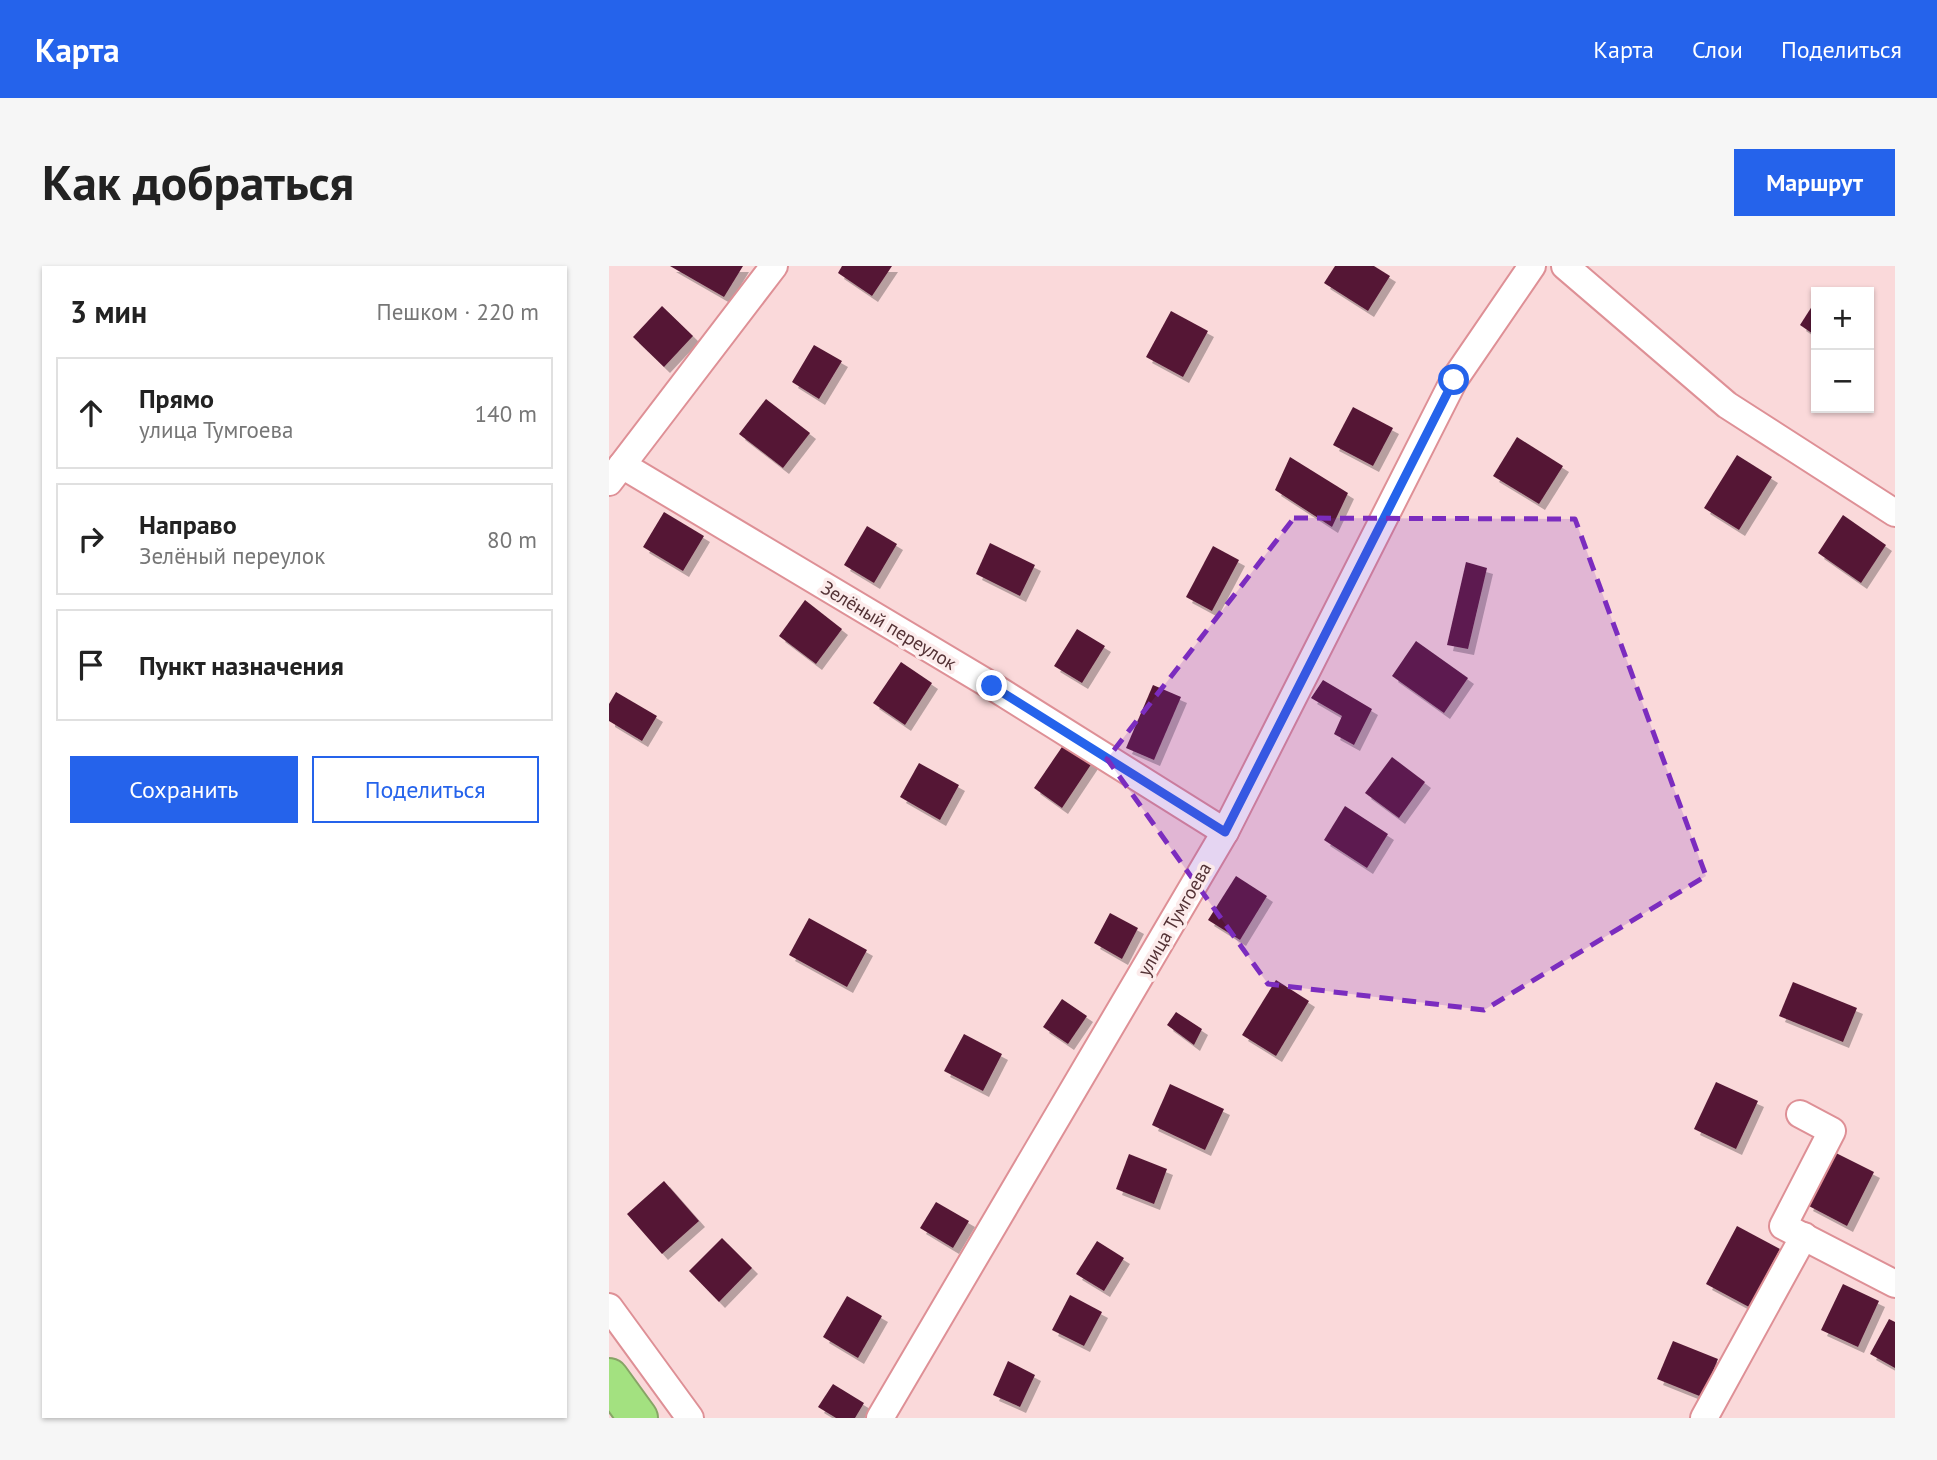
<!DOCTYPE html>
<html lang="ru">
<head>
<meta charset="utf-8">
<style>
	:root { --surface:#fff; --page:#f6f6f6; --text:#222; --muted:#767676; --line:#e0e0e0; --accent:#2563eb }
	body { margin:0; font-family:"PT Sans",sans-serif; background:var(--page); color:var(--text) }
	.controls { position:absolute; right:21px; top:21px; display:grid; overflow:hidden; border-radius:0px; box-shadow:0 2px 5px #0004 }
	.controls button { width:63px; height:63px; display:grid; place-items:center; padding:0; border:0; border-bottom:2px solid var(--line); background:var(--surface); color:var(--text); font:35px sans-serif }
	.stop { position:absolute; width:21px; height:21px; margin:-16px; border:5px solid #2563eb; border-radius:50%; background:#fff }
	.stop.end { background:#2563eb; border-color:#fff; box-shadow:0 2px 7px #0008 }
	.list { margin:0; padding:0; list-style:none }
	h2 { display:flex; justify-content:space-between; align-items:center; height:91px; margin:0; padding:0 28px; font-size:30px }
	h2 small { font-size:23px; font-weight:400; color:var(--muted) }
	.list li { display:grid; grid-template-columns:46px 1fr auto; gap:21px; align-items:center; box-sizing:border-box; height:112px; margin:0 14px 14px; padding:0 14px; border:2px solid var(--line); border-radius:0px }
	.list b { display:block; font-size:26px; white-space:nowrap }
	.list p { margin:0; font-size:23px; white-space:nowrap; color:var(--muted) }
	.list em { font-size:23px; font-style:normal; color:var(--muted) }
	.actions { display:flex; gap:14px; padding:21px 28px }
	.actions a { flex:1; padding:16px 0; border:2px solid var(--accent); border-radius:0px; text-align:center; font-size:24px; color:var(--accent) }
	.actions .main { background:var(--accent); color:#fff }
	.icon { flex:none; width:38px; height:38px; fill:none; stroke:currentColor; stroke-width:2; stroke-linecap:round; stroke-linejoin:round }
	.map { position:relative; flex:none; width:1286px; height:1152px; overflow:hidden; border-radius:0px }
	header { display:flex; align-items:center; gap:42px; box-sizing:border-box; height:98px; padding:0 35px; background:var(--accent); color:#fff }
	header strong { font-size:33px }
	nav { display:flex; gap:38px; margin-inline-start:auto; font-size:24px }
	.intro { display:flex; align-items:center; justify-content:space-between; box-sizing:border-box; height:168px; padding:0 42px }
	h1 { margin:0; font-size:49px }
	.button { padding:18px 32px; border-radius:0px; background:var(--accent); color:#fff; font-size:24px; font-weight:700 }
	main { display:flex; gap:42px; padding:0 42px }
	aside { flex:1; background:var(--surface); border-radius:0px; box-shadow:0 2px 5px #0004 }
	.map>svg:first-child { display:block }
	.building { fill:#541834; filter:url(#shadow) }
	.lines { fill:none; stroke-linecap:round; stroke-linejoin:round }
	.minor-casing { stroke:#de9096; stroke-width:30 }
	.highway-casing { stroke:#87a466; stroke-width:42 }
	.minor { stroke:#fff; stroke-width:26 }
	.highway { stroke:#a3e180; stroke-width:38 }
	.route { stroke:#2563eb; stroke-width:9 }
	.marked { fill:#7b2cbf; fill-opacity:0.2; stroke:#7b2cbf; stroke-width:5; stroke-dasharray:14 9; stroke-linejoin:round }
	.labels { text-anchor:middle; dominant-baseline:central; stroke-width:7; stroke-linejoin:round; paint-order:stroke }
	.street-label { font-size:19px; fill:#533235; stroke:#fcebeb }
</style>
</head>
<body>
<header>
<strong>Карта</strong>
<nav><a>Карта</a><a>Слои</a><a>Поделиться</a></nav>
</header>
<div class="intro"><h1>Как добраться</h1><a class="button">Маршрут</a></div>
<main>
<aside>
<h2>3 мин<small>Пешком · 220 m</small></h2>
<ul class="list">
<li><svg class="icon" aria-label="ahead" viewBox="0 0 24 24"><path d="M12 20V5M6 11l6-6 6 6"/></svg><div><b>Прямо</b><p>улица Тумгоева</p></div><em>140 m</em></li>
<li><svg class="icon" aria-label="right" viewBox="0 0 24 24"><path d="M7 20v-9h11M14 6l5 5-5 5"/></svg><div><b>Направо</b><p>Зелёный переулок</p></div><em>80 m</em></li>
<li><svg class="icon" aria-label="arrive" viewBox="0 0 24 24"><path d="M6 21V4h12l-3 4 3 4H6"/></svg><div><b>Пункт назначения</b></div></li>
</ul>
<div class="actions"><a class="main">Сохранить</a><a>Поделиться</a></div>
</aside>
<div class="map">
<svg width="1286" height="1152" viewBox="0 0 1286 1152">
	<defs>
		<filter id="shadow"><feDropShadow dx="6" dy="6" stdDeviation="0" flood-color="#0004"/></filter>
	</defs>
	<rect width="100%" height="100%" fill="#fad9da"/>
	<g class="building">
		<path d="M61,0H134L115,31Z"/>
		<path d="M233,0H283L263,30L229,7Z"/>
		<path d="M726,0H765L781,10L759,45L715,17Z"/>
		<path d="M1207,34V70L1191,59Z"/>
		<path d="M53,40L84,70L55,101L24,71Z"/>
		<path d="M562,45L599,65L574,111L537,91Z"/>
		<path d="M205,79L233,95L210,133L183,116Z"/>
		<path d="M157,133L201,167L174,202L130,168Z"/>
		<path d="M744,141L784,162L764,200L724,179Z"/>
		<path d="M908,171L954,200L930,238L884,210Z"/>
		<path d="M1128,189L1163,211L1130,264L1095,242Z"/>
		<path d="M681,191L739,227L723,261L666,224Z"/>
		<path d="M55,246L95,270L74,305L34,281Z"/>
		<path d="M1234,249L1277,279L1252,317L1209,287Z"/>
		<path d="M258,260L288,278L265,317L235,299Z"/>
		<path d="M381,277L426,299L411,330L367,308Z"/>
		<path d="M604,280L630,294L603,345L577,331Z"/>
		<path d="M857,296L878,302L859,383L838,379Z"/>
		<path d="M196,334L233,363L207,398L170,370Z"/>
		<path d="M468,363L496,380L473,417L445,400Z"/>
		<path d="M807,375L859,412L835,447L783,410Z"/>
		<path d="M292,396L323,417L296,459L264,437Z"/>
		<path d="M714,414L763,443L745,479L725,468L733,450L702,432Z"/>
		<path d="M544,419L572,431L545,494L517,482Z"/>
		<path d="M7,426L48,450L33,475L0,455V438Z"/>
		<path d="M455,478L483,497L453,542L425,522Z"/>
		<path d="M783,491L816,516L790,552L756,527Z"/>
		<path d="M310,497L350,519L331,554L291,531Z"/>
		<path d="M736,540L779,568L758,602L715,574Z"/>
		<path d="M627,610L658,630L631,674L599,654Z"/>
		<path d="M501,647L529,662L513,693L485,677Z"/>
		<path d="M200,652L258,684L238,721L180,689Z"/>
		<path d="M667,714L700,735L667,790L633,769Z"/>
		<path d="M1184,716L1248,742L1234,776L1170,750Z"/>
		<path d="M453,733L478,750L459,778L434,761Z"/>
		<path d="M567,746L593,763L585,779L558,759Z"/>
		<path d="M355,768L393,788L374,825L335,805Z"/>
		<path d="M1107,816L1149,835L1127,883L1085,863Z"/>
		<path d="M561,818L615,843L596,884L543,859Z"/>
		<path d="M1225,886L1265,906L1238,960L1198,939Z"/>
		<path d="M520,888L558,903L545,938L507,923Z"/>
		<path d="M55,915L90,955L53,988L18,948Z"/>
		<path d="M327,936L360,955L344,982L311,962Z"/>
		<path d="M1128,960L1171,983L1140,1041L1097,1018Z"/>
		<path d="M113,972L143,1002L110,1036L80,1005Z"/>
		<path d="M488,975L515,992L495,1025L467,1008Z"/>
		<path d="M1234,1018L1270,1035L1249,1081L1212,1064Z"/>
		<path d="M461,1029L493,1046L475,1080L443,1064Z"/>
		<path d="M238,1030L273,1050L249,1092L214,1071Z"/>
		<path d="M1280,1053L1286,1056V1102L1261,1088Z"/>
		<path d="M1064,1075L1109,1093L1093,1131L1048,1113Z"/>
		<path d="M399,1095L426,1109L411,1141L384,1129Z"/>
		<path d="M224,1118L255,1137L246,1152H227L209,1141Z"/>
	</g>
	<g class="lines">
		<g class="minor-casing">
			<g id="minor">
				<path d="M956,0L1118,139L1286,247"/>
				<path d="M13,199L383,420L616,566"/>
				<path d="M0,216L165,0"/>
				<path d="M1191,848L1223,865L1174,960L1286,1018"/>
				<path d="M0,1041L81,1152"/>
				<path d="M271,1152L616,566L845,114L923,0"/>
				<path d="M1095,1152L1195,970"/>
			</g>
		</g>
		<g class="highway-casing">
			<path id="highway" d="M0,1112L29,1152"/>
		</g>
		<use href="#minor" class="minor"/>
		<use href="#highway" class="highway"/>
	</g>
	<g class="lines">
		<path class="route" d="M383,420L616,566L845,114"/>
	</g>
	<path class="marked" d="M685,252L966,253L1097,610L875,744L659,718L498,493Z"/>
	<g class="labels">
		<g class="street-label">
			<text transform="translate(280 359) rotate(31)">Зелёный переулок</text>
			<text transform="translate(565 653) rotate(-60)">улица Тумгоева</text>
		</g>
	</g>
</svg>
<div class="controls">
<button>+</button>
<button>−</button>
</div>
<div class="stop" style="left:845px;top:114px"></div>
<div class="stop end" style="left:383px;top:420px"></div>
</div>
</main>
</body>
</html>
